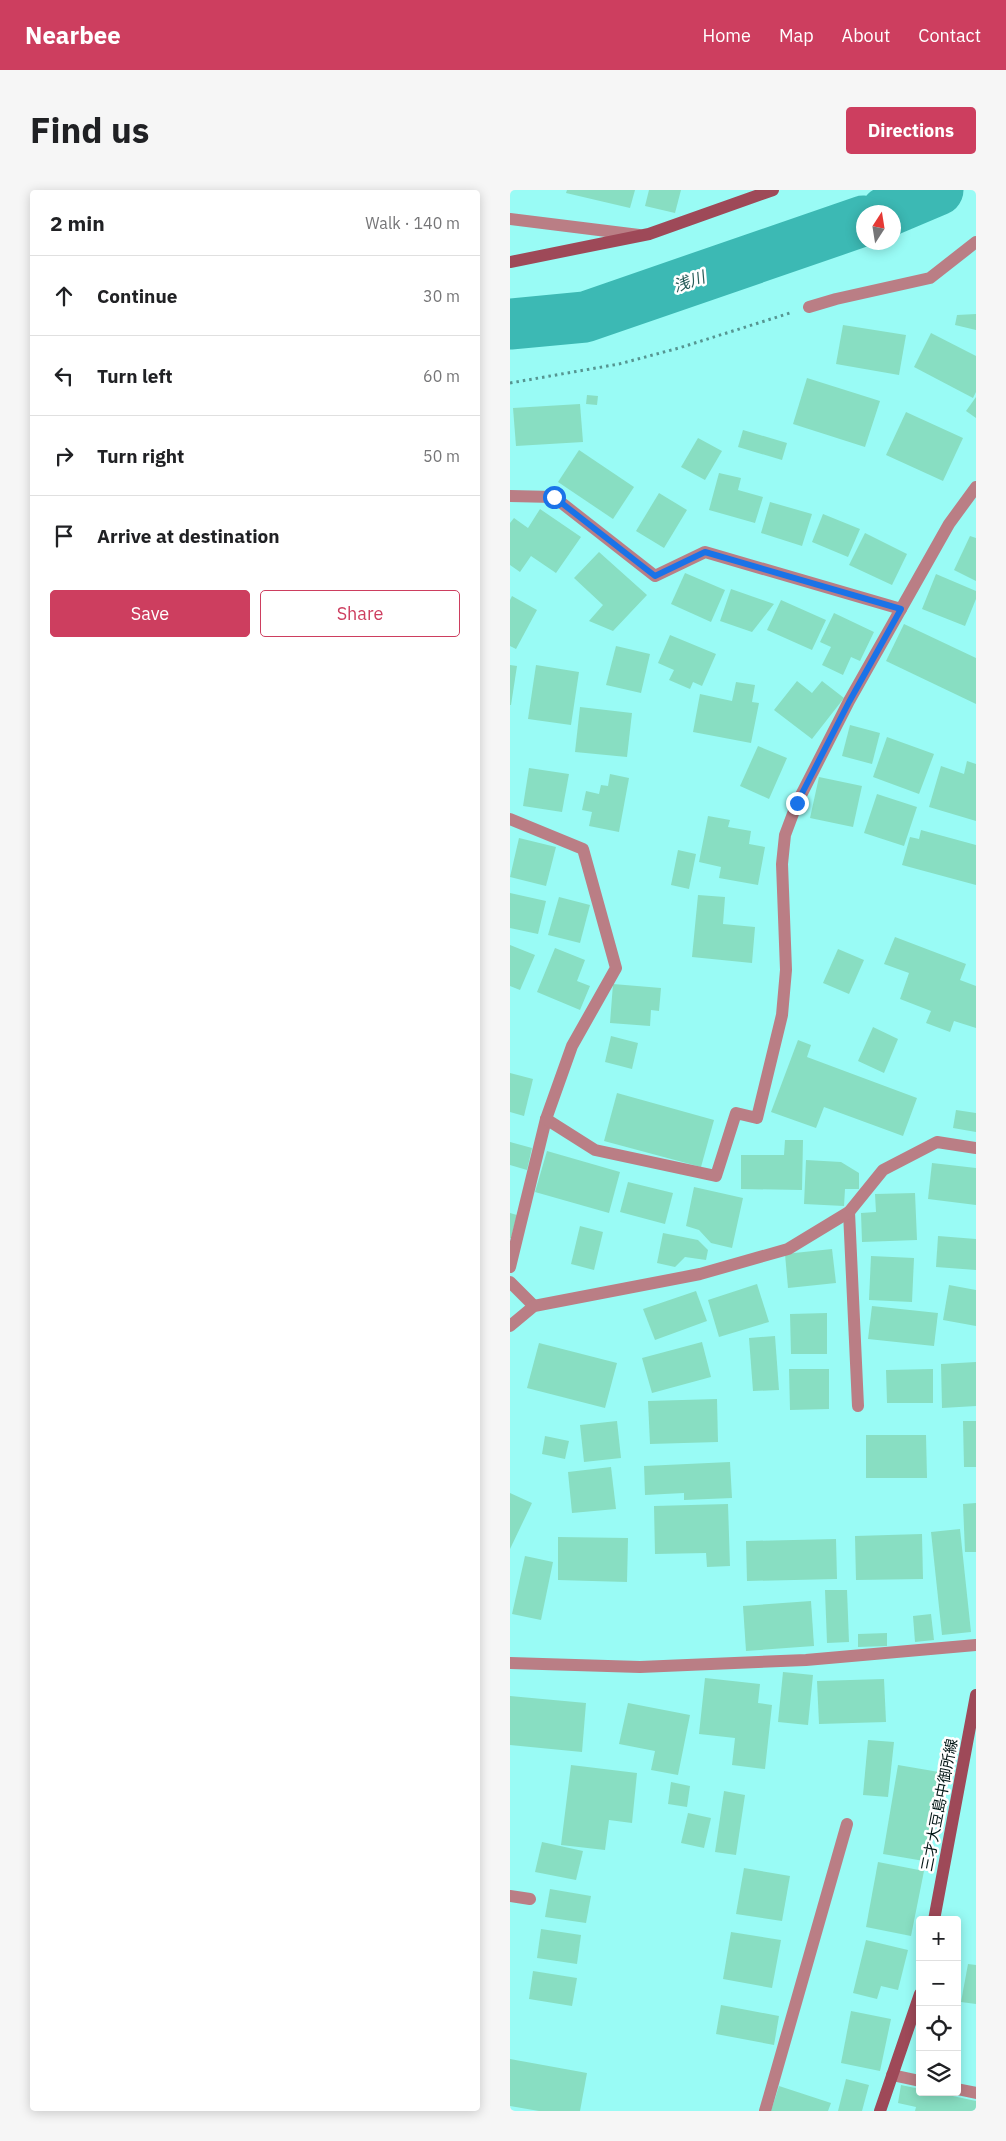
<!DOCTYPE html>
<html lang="en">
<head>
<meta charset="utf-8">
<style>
	:root { --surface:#fff; --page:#f6f6f6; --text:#202124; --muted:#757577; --line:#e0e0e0; --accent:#cd3e5f }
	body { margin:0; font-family:"IBM Plex Sans","Noto Sans JP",sans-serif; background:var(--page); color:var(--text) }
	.controls { position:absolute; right:15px; bottom:15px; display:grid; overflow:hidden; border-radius:5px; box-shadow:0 2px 12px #0003 }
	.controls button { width:45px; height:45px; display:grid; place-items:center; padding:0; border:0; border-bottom:1px solid var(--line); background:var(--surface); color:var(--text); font:25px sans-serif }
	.compass { position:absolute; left:346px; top:15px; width:45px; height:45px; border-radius:50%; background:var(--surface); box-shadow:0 2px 12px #0003; rotate:12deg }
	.stop { position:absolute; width:15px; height:15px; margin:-11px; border:4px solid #1a73e8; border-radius:50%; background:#fff }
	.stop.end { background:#1a73e8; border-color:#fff; box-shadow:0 1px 5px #0008 }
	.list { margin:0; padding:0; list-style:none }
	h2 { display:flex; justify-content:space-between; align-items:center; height:65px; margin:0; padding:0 20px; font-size:21px }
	h2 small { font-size:16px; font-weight:400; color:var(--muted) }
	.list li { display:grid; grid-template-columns:32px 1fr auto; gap:15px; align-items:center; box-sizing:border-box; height:80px; padding:0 20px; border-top:1px solid var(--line) }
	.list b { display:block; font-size:19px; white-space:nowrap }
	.list em { font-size:16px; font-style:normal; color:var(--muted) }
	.actions { display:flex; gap:10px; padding:15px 20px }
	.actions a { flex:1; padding:11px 0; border:1px solid var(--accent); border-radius:5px; text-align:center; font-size:18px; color:var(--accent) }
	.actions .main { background:var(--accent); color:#fff }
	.icon { flex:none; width:28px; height:28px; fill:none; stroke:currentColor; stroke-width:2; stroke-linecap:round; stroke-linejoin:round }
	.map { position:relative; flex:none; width:466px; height:1921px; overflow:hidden; border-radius:5px }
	header { display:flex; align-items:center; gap:30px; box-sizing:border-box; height:70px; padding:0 25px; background:var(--accent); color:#fff }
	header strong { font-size:24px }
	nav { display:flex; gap:28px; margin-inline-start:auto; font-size:18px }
	.intro { display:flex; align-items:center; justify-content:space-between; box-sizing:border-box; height:120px; padding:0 30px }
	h1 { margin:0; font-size:35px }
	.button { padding:12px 22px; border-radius:5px; background:var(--accent); color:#fff; font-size:18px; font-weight:700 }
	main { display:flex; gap:30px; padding:0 30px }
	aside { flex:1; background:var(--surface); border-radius:5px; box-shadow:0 2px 12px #0003 }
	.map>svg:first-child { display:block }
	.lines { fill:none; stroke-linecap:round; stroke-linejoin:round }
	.river { stroke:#3cb9b4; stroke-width:51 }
	.building { fill:#88dec2 }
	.path { stroke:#569591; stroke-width:3; stroke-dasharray:2.5 4; stroke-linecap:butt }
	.lane { stroke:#ba7e85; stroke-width:12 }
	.street { stroke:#ba7e85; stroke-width:12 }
	.secondary { stroke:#9e4958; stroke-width:12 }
	.route { stroke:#1a73e8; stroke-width:6 }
	.labels { text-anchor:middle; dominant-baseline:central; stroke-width:5; stroke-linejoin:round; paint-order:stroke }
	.street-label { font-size:15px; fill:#021514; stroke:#fff }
	.water-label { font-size:16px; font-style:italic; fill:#285c59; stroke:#fff }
</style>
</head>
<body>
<header>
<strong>Nearbee</strong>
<nav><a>Home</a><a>Map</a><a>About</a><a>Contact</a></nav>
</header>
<div class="intro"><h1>Find us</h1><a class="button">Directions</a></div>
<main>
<aside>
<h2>2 min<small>Walk · 140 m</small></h2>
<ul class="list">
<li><svg class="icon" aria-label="ahead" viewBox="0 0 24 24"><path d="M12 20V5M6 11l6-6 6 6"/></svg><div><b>Continue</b></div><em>30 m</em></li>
<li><svg class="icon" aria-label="left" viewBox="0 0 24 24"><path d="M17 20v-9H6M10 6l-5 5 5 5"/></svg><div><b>Turn left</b></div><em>60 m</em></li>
<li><svg class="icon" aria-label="right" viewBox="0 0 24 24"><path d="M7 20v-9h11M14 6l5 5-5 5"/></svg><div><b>Turn right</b></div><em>50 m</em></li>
<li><svg class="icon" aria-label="arrive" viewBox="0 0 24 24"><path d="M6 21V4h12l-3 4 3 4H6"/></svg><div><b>Arrive at destination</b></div></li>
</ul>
<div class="actions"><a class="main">Save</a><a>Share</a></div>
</aside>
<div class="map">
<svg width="466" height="1921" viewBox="0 0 466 1921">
	<rect width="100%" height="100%" fill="#99fbf5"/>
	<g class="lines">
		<g class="river">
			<path d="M376,22L428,0"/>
			<path d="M0,134L75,127L353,31"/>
		</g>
	</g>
	<g class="building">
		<path d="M57,0H125L120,18L56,3Z"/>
		<path d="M139,0H171L165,23L135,16Z"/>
		<path d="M466,124V140L445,135L447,125Z"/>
		<path d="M333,135L396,145L389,185L326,174Z"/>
		<path d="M421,143L466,166V202L463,208L404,177Z"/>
		<path d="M297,188L370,211L355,257L283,234Z"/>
		<path d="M77,205L88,206L87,215L76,214Z"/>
		<path d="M466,207V228L456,221Z"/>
		<path d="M70,214L73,252L6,256L3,218Z"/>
		<path d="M396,222L453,248L433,291L376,265Z"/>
		<path d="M233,240L277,253L272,270L228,257Z"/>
		<path d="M188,248L212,261L195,290L171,277Z"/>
		<path d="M69,260L124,297L103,329L48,292Z"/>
		<path d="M209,283L231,288L228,300L253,307L245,333L199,320Z"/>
		<path d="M149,303L177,320L154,358L126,341Z"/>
		<path d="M260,312L302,324L292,356L251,343Z"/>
		<path d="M30,319L71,347L46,383L21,366L10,382L0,375V333L4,328L18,338Z"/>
		<path d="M313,324L350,339L338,367L302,352Z"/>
		<path d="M355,343L397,364L382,395L339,375Z"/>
		<path d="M460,346L466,348V391L444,380Z"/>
		<path d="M89,362L137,405L103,441L79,431L93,415L64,388Z"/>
		<path d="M175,383L215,400L201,432L161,414Z"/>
		<path d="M426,384L466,401V409L455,436L412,419Z"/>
		<path d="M221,399L264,414L242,442L210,431Z"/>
		<path d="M2,406L27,420L6,459L0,456V410Z"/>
		<path d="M271,410L316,430L302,460L257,440Z"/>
		<path d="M324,423L364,442L350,471L341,467L333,485L312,475L321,457L310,452Z"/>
		<path d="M394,434L466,468V514L376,471Z"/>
		<path d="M160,445L206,464L192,496L183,492L180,499L159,490L164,480L148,473Z"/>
		<path d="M106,456L140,464L131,503L96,495Z"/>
		<path d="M0,475L7,476L1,515H0Z"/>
		<path d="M26,475L69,482L61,535L18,529Z"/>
		<path d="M287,491L302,503L312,491L334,508L302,549L264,520Z"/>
		<path d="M226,492L245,495L242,512L249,513L241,553L183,542L190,504L222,511Z"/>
		<path d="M70,517L122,523L117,567L65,562Z"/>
		<path d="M340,535L370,543L362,574L332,566Z"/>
		<path d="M377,547L424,564L409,604L363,587Z"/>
		<path d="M248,556L277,568L259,609L230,596Z"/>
		<path d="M457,571L466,574V631L419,617L431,576L454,584Z"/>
		<path d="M19,578L59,584L52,622L13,616Z"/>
		<path d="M100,584L119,588L109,642L79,636L82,622L72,620L76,601L89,604L91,595L98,596Z"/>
		<path d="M309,587L352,596L343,637L300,628Z"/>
		<path d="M367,604L407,617L394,656L354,643Z"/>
		<path d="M198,626L220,630L218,637L241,641L239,654L255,657L248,695L209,688L211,677L189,672Z"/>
		<path d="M411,640L466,655V695L392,675L400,647L409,649Z"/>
		<path d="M9,648L46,657L36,696L0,687Z"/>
		<path d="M168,660L186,664L179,699L161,695Z"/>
		<path d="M0,703L36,711L28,744L0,738Z"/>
		<path d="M188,705L215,707L213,734L245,737L242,773L182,767Z"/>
		<path d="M49,707L80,715L70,753L38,745Z"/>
		<path d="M385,747L456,774L450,790L466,796V838L444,831L440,842L416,833L421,821L390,809L399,783L374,774Z"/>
		<path d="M0,755L25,765L10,800L0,796Z"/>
		<path d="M45,758L75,770L67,791L80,796L70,820L27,802Z"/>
		<path d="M328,759L354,770L339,804L313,793Z"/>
		<path d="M103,794L151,798L149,821L141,820L140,836L100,833Z"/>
		<path d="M363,837L388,849L374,883L348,871Z"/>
		<path d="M101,846L128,853L122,879L95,872Z"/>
		<path d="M288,850L301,855L297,867L407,908L393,946L314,917L306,938L261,922Z"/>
		<path d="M0,883L23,889L14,926L0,922Z"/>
		<path d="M107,903L204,930L191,977L94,951Z"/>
		<path d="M446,920L466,923V942L443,938Z"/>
		<path d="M275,950H293L292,1000L231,999V965H274Z"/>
		<path d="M0,952L22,958L17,980L0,975Z"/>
		<path d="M37,961L110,982L99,1023L25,1002Z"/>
		<path d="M296,970L331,972L349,983V999H335L334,1016L294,1014Z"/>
		<path d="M422,973L466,978V1015L418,1009Z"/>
		<path d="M118,992L163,1003L155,1034L110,1022Z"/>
		<path d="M184,997L233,1008L222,1058L201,1053L189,1040L176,1036Z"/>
		<path d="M405,1003L407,1050L352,1052L351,1023L366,1022L365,1004Z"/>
		<path d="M0,1023L7,1025L1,1048H0Z"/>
		<path d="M70,1036L93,1042L84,1080L61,1074Z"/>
		<path d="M153,1043L188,1050L198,1060L196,1070L175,1067L165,1077L147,1073Z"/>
		<path d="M428,1046L466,1049V1080L426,1077Z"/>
		<path d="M322,1059L326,1093L278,1098L275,1064Z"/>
		<path d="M361,1066L404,1068L402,1112L359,1110Z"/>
		<path d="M247,1094L259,1132L209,1147L198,1110Z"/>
		<path d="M439,1095L466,1100V1136L433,1130Z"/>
		<path d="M186,1101L197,1131L145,1150L133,1119Z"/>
		<path d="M362,1116L428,1123L424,1156L358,1149Z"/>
		<path d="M317,1123V1164H281L280,1124Z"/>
		<path d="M265,1146L269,1200L243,1201L239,1148Z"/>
		<path d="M192,1152L201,1187L142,1203L132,1168Z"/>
		<path d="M29,1153L107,1173L95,1218L17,1198Z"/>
		<path d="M466,1172V1216L432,1218L431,1174Z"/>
		<path d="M279,1179H319V1219L280,1220Z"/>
		<path d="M423,1179V1213H377L376,1180Z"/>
		<path d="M207,1209L208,1252L140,1254L138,1211Z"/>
		<path d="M107,1231L111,1268L74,1272L70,1235Z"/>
		<path d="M453,1231H466V1277H454Z"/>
		<path d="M356,1245H416L417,1288H356Z"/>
		<path d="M35,1246L59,1251L55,1269L32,1264Z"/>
		<path d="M220,1272L222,1308L174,1310V1303L135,1305L134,1276Z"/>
		<path d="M101,1277L106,1319L62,1323L58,1282Z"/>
		<path d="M0,1303L22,1313L0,1359Z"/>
		<path d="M466,1313V1362H455L453,1314Z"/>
		<path d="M218,1314L220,1376L197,1377L196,1363L145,1364L144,1316Z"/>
		<path d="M450,1339L461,1442L432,1445L421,1342Z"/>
		<path d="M412,1344L413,1389L346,1390L345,1346Z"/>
		<path d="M48,1347L118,1348L117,1392L48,1390Z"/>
		<path d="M326,1349L327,1389L237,1391L236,1351Z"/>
		<path d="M15,1366L43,1372L31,1430L2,1424Z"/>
		<path d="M315,1400H337L339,1452L317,1453Z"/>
		<path d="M301,1411L304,1456L236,1461L233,1416Z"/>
		<path d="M421,1424L424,1450L405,1452L403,1426Z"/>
		<path d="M377,1443V1456L348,1457V1444Z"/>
		<path d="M273,1482L303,1485L298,1535L268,1532Z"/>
		<path d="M195,1488L250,1494L248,1513L262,1515L255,1579L222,1575L225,1548L189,1544Z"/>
		<path d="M374,1489L376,1532L309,1534L307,1491Z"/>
		<path d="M0,1506L76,1513L72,1562L0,1555Z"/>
		<path d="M118,1513L180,1525L168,1585L141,1580L145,1561L109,1554Z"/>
		<path d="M358,1550L384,1552L378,1607L353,1605Z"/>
		<path d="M61,1575L127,1583L122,1633L99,1630L95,1660L51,1655Z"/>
		<path d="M388,1575L429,1582L414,1671L373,1664Z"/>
		<path d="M161,1592L180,1596L177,1617L158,1614Z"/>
		<path d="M214,1601L235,1605L226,1665L205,1662Z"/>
		<path d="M178,1623L201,1628L194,1658L171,1653Z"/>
		<path d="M32,1652L73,1661L66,1690L25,1682Z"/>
		<path d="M368,1672L414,1681L401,1746L356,1737Z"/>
		<path d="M234,1678L280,1686L272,1731L226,1724Z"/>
		<path d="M40,1699L81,1706L76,1733L35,1727Z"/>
		<path d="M31,1739L71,1745L67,1774L27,1768Z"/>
		<path d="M221,1742L271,1750L262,1798L213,1789Z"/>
		<path d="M356,1750L398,1760L388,1800L371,1796L367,1809L343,1803Z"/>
		<path d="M458,1774L466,1775V1814L451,1812Z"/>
		<path d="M23,1781L67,1788L62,1816L19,1809Z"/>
		<path d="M211,1815L269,1826L264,1855L206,1844Z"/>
		<path d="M341,1821L381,1829L370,1881L331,1873Z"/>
		<path d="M0,1869L77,1883L70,1921H29L0,1916Z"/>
		<path d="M336,1889L359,1895L352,1921H328Z"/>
		<path d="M391,1895L410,1899V1902H424L466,1911V1921H405L406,1917L388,1913Z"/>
		<path d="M269,1896L321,1913L318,1921H261Z"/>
	</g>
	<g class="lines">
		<path class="path" d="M0,193L109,174L169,158L280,123"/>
		<g class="lane">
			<path d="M382,1885L410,1891"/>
			<path d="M447,1899L466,1903"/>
		</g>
		<g class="street">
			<path d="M0,29L129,45"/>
			<path d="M299,117L326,109L420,88L466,52"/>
			<path d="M0,306L44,307L145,386L195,362L391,419"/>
			<path d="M0,629L73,659L106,778L62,856L36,929L0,1077"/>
			<path d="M36,929L85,960L206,986L226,923L247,928L272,825L276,780L272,674L275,645L287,613L339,511L439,334L466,297"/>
			<path d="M339,1022L348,1216"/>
			<path d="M0,1092L24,1116"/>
			<path d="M0,1136L24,1116L190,1084L278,1059L339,1022L373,980L427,952L466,958"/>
			<path d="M0,1473L130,1477L296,1470L466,1455"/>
			<path d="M0,1706L20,1709"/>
			<path d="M255,1921L337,1634"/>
		</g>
		<g class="secondary">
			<path d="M0,72L139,44L263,0"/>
			<path d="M424,1730L466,1505"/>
			<path d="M370,1921L410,1804"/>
		</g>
	</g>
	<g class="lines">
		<path class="route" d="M44,307L145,386L195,362L391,419L339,512L287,613"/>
	</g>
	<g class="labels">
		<g class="street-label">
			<text transform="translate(429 1615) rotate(-79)">三才大豆島中御所線</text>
		</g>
		<g class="water-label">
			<text transform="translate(179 91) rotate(-19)">浅川</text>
		</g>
	</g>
</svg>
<div class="controls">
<button>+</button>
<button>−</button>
<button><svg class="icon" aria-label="locate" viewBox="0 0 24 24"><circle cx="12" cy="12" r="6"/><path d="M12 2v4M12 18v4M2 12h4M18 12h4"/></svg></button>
<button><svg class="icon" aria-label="layers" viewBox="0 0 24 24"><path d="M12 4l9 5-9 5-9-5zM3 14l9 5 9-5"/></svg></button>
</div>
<svg class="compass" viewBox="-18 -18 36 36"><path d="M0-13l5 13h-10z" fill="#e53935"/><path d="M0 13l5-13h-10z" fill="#757577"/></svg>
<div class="stop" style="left:44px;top:307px"></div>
<div class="stop end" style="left:287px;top:613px"></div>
</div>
</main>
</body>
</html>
